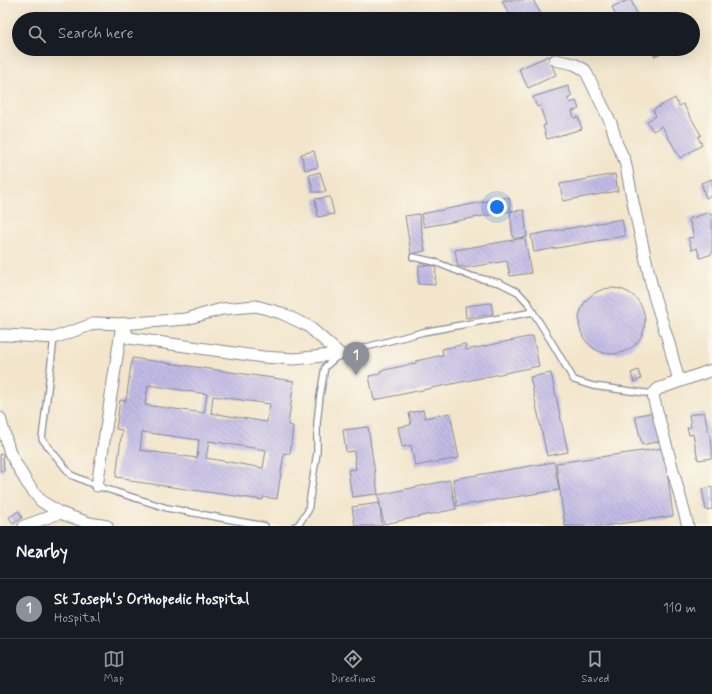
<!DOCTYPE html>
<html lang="en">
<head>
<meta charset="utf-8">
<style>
	:root { --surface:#171b24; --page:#242831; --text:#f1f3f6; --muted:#9ea1a6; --line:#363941; --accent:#8c9099 }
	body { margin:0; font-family:Mynerve,sans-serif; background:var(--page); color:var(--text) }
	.you { position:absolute; left:497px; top:207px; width:14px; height:14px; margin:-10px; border:3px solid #fff; border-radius:50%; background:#1a73e8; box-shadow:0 0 0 6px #1a73e833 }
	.badge { display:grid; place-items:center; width:26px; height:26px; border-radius:50%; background:var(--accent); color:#fff; font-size:13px; font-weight:700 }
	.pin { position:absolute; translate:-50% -33px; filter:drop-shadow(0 1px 2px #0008) }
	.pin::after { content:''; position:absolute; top:21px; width:14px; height:12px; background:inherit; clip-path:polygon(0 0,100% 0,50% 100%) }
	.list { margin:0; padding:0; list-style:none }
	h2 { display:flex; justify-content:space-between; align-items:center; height:52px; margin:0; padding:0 16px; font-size:17px }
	h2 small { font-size:13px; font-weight:400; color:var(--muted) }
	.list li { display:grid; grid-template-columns:26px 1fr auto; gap:12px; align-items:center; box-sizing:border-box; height:60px; padding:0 16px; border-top:1px solid var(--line) }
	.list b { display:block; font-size:15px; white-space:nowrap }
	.list p { margin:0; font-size:13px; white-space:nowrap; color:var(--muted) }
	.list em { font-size:13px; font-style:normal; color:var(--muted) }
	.icon { flex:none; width:22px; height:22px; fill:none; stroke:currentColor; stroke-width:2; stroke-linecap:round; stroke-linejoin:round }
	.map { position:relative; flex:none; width:712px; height:526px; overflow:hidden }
	.search { position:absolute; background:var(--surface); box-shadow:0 4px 16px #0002; left:12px; right:12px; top:12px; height:44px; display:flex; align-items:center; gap:10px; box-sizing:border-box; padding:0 14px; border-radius:22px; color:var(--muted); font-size:15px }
	.sheet { height:112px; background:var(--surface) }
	nav { display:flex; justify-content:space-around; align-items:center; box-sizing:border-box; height:56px; border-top:1px solid var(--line); background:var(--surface); font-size:11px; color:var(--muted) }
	nav a { display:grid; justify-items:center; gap:2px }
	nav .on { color:var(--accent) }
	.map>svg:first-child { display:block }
	.building { fill:url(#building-back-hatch); fill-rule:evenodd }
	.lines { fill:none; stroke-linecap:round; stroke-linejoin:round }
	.lane-casing { stroke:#868a94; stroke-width:8 }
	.street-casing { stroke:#868a94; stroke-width:13 }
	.lane { stroke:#fff; stroke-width:5.5 }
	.street { stroke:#fff; stroke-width:11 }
</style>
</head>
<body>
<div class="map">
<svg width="712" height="526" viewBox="0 0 712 526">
	<defs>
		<pattern id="building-back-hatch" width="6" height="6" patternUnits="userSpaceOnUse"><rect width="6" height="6" fill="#c2bbe6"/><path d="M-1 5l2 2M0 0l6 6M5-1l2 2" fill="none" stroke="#9d98be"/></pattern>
	</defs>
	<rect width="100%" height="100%" fill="#fbf7ec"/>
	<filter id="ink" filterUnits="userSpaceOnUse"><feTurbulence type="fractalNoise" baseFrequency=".025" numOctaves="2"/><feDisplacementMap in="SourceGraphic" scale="8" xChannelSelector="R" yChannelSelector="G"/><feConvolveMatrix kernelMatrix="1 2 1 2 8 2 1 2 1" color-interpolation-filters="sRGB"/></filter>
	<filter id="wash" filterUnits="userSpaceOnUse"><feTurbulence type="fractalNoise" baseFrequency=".012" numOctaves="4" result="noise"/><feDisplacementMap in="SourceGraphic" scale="16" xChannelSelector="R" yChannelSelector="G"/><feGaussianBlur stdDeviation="0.9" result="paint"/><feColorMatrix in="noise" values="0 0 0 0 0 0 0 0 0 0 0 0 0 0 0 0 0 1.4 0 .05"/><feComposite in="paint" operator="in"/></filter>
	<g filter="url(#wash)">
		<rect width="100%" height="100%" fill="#f2e5cb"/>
		<g id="blocks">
			<g class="building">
				<path d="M504,0H533L544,19H512L502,1Z"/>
				<path d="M628,0H631L639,19H617L612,7Z"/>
				<path d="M651,49H673L654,56Z"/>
				<path d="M548,56L556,75L528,88L519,69Z"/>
				<path d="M568,86L572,97L568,98L570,103L576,101L579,109L572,111L574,118L578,117L582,129L547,139L543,126L546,125L540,106L537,107L533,97Z"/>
				<path d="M675,98L679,106L683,104L701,135L698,137L702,145L680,158L662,126L653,131L647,121L656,116L653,110Z"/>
				<path d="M314,151L318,167L305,170L301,154Z"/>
				<path d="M320,172L326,192H313L309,175Z"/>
				<path d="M615,174L618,191L563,201L560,184Z"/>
				<path d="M712,179V196L706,198L701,183Z"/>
				<path d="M330,197L334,214L318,217L315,199Z"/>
				<path d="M509,197L511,211L424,227L421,214Z"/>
				<path d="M524,210L527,237L513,238L510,211Z"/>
				<path d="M710,212L712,218V254L700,258L697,248L692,250L688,238L694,237L689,219Z"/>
				<path d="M419,214L425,251L411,254L405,216Z"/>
				<path d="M622,219L625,236L534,252L531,235Z"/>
				<path d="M525,238L531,273L510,276L507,261L464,268L463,266L458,267L455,250Z"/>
				<path d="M419,265L436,266L435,285L418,284Z"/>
				<circle cx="612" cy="321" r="33"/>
				<path d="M491,303L493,314L466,318L465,306Z"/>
				<path d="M533,336L539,366L374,400L369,376L380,374V371L416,363V361L443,355L442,349L465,344L466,350Z"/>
				<path d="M132,358L294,381L288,425L293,426L290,454L284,453L277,499L263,497V500L130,481V479L116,477L122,430L116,429L120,400L126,401ZM148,385L207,394L204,413L145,405ZM213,396L270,404L267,422L211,413ZM142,432L199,440L197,458L140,450ZM209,441L266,450L263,468L206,458Z"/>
				<path d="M638,370L641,379L634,382L631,373Z"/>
				<path d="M551,373L568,452L547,456L530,377Z"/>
				<path d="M423,410L425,418L450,413L459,458L415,466L411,445L402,447L398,427L411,425L409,413Z"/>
				<path d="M654,412L661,441L642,445L635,416Z"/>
				<path d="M704,412L712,446V458L698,460L693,434L689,435L687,428L691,427L689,415Z"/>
				<path d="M368,427L378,494L352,497L348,470L356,469L354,451L346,452L343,430Z"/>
				<path d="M664,448L673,516L604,526H565L556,463Z"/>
				<path d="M0,454H3L4,471H0Z"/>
				<path d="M554,462L559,490L457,506L453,479Z"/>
				<path d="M450,480L456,509L384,524L378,495Z"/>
				<path d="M712,487V509L706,510L702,489Z"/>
				<path d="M379,503L382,526H355L352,507Z"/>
				<path d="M19,511L22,518L13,524L9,517Z"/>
			</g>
		</g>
	</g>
	<g filter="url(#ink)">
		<use href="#blocks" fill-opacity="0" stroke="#868a94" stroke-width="1"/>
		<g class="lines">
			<g class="lane-casing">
				<g id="lane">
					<path d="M413,257L435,262L470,276L500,283L518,292L529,304L533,312L551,341L574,380L593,386L653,394"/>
					<path d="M54,338L42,439L71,475L97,486L167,508L265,526"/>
					<path d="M295,526L298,525L308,511L317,452V423L320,396L325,367L340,354L423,332L533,312"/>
				</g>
			</g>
			<g class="street-casing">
				<g id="street">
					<path d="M555,60L574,64L585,70L611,123L617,144L625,161L634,207L654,296L668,340L679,381"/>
					<path d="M122,324L129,338L263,357L295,359L340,354"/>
					<path d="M0,335H7L54,338L96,323L122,324L186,319L222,309L256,306L281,313L308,326L340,354"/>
					<path d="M0,418L10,453L27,483L41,501L60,513L89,523L107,526"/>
					<path d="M97,486L122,324"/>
					<path d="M24,526L60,513"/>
					<path d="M688,526L654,400L653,394L658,389L712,370"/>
				</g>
			</g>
			<use href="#lane" class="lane"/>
			<use href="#street" class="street"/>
		</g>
	</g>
</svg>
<div class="you"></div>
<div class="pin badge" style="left:356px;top:375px">1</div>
<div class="search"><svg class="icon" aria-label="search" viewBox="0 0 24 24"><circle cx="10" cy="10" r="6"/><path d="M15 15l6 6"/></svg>Search here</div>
</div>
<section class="sheet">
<h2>Nearby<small></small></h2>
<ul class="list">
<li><span class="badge">1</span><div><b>St Joseph's Orthopedic Hospital</b><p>Hospital</p></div><em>110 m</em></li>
</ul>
</section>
<nav>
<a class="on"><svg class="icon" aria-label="map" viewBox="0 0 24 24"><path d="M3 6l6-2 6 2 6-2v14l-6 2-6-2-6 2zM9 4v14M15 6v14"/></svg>Map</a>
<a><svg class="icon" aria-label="directions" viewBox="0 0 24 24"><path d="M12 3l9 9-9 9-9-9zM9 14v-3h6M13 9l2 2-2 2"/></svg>Directions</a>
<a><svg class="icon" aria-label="saved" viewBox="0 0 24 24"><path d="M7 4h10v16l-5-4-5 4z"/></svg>Saved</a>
</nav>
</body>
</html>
